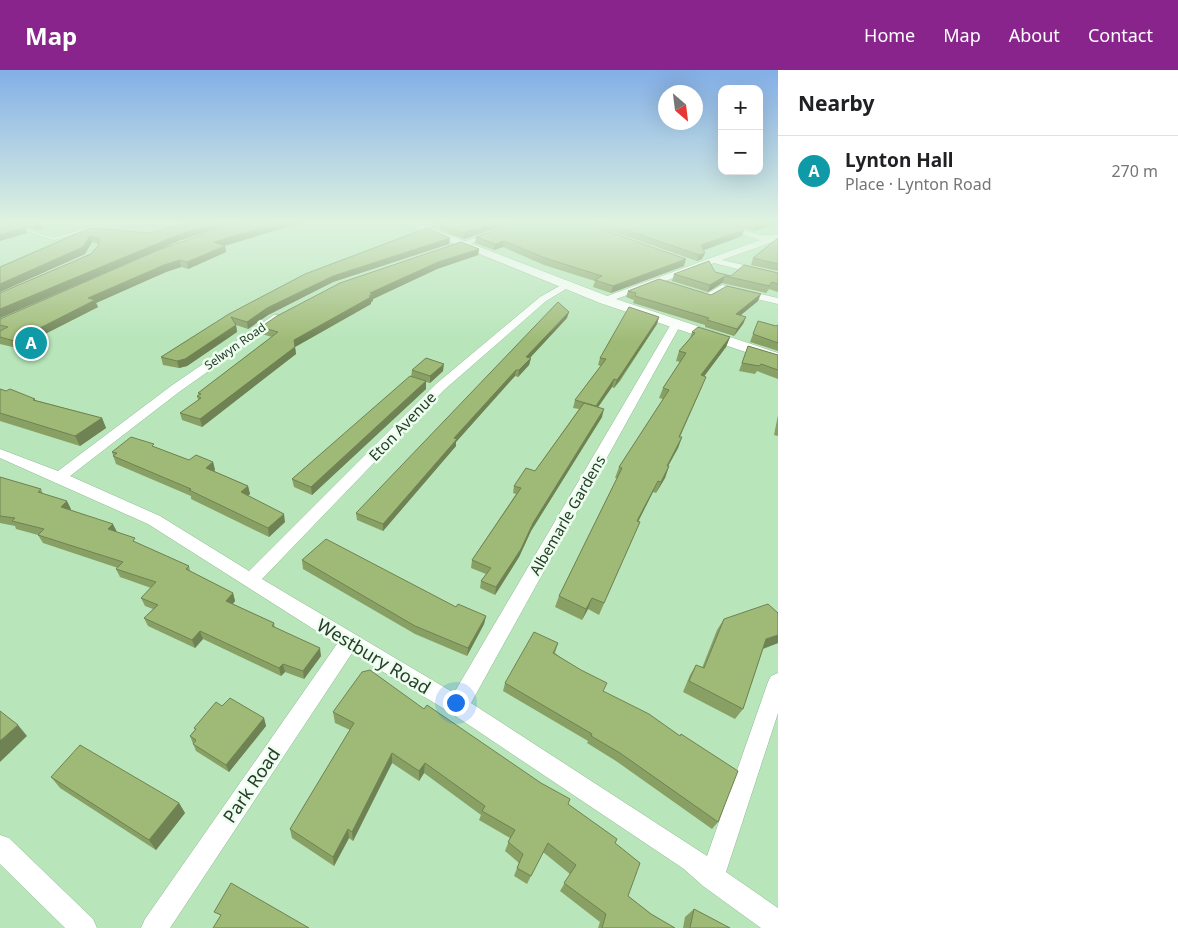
<!DOCTYPE html>
<html lang="en">
<head>
<meta charset="utf-8">
<style>
	:root { --surface:#fff; --page:#f6f6f6; --text:#202124; --muted:#757577; --line:#e0e0e0; --accent:#88248c }
	body { margin:0; font-family:"Noto Sans",sans-serif; background:var(--page); color:var(--text) }
	.controls { position:absolute; right:15px; top:15px; display:grid; overflow:hidden; border-radius:10px; box-shadow:0 5px 20px #0002 }
	.controls button { width:45px; height:45px; display:grid; place-items:center; padding:0; border:0; border-bottom:1px solid var(--line); background:var(--surface); color:var(--text); font:25px sans-serif }
	.compass { position:absolute; left:658px; top:15px; width:45px; height:45px; border-radius:50%; background:var(--surface); box-shadow:0 5px 20px #0002; rotate:152deg }
	.you { position:absolute; left:455px; top:632px; width:18px; height:18px; margin:-12px; border:4px solid #fff; border-radius:50%; background:#1a73e8; box-shadow:0 0 0 8px #1a73e833 }
	.badge { display:grid; place-items:center; width:32px; height:32px; border-radius:50%; background:var(--accent); color:#fff; font-size:16px; font-weight:700 }
	.pin { position:absolute; translate:-50% -50%; border:2px solid #fff; box-shadow:0 1px 5px #0006 }
	.list { margin:0; padding:0; list-style:none }
	h2 { display:flex; justify-content:space-between; align-items:center; height:65px; margin:0; padding:0 20px; font-size:21px }
	h2 small { font-size:16px; font-weight:400; color:var(--muted) }
	.list li { display:grid; grid-template-columns:32px 1fr auto; gap:15px; align-items:center; box-sizing:border-box; height:70px; padding:0 20px; border-top:1px solid var(--line) }
	.list b { display:block; font-size:19px; white-space:nowrap }
	.list p { margin:0; font-size:16px; white-space:nowrap; color:var(--muted) }
	.list em { font-size:16px; font-style:normal; color:var(--muted) }
	.map { position:relative; flex:none; width:778px; height:858px; overflow:hidden }
	header { display:flex; align-items:center; gap:30px; box-sizing:border-box; height:70px; padding:0 25px; background:var(--accent); color:#fff }
	header strong { font-size:24px }
	nav { display:flex; gap:28px; margin-inline-start:auto; font-size:18px }
	main { display:flex }
	aside { flex:1; background:var(--surface) }
	.map>svg:first-child { display:block }
	.lines { fill:none; stroke-linecap:round; stroke-linejoin:round }
	.lane-casing { stroke:#8fbb92; stroke-width:1 }
	.street-casing { stroke:#8fbb92; stroke-width:1 }
	.secondary-casing { stroke:#8fbb92; stroke-width:1 }
	.lane { fill:#fff; fill-rule:evenodd }
	.street { fill:#fff; fill-rule:evenodd }
	.secondary { fill:#fff; fill-rule:evenodd }
	.wall { fill:#89a065 }
	.shaded-wall { fill:#6f8253 }
	.building { fill:#9fba76; stroke:#6f8253 }
	.labels { text-anchor:middle; dominant-baseline:central; stroke-width:5; stroke-linejoin:round; paint-order:stroke }
	.far-street-label { font-size:12px; fill:#293c2b; stroke:#ecfeed }
	.street-label { font-size:15px; fill:#293c2b; stroke:#ecfeed }
	.near-street-label { font-size:18px; fill:#293c2b; stroke:#ecfeed }
</style>
</head>
<body>
<header>
<strong>Map</strong>
<nav><a>Home</a><a>Map</a><a>About</a><a>Contact</a></nav>
</header>
<main>
<div class="map">
<svg width="778" height="858" viewBox="0 0 778 858">
	<rect width="100%" height="100%" fill="#b8e5ba"/>
	<g class="lines">
		<g class="lane-casing">
			<path id="lane" d="M0,152H5L54,168L97,155L100,156L54,170Z"/>
		</g>
		<g class="street-casing">
			<g id="street">
				<path d="M520,152H531L453,180L446,178Z"/>
				<path d="M706,152C731,151 754,170 778,164V169L772,172L722,190L778,203V209L714,193L608,232H602V228L760,170Z"/>
				<path d="M563,214L571,216L546,231L444,320L262,509L454,623L671,254L680,252L681,254L471,633L707,786L768,612L771,606L778,603V643L726,802L778,838V858H761L703,816L684,799L451,643L352,583L170,858H141L145,849L337,574L148,454L0,388V379L58,401L171,316L274,245H282V249L179,322L70,406L160,446L249,501L436,314L540,227Z"/>
				<path d="M722,215L778,228V234L724,221L709,230L695,224L700,221L708,223Z"/>
				<path d="M0,765L9,768L93,849L97,858H65L0,794Z"/>
			</g>
		</g>
		<g class="secondary-casing">
			<path id="secondary" d="M401,152H415L610,227L778,283V293L600,233Z"/>
		</g>
		<use href="#lane" class="lane"/>
		<use href="#street" class="street"/>
		<use href="#secondary" class="secondary"/>
	</g>
	<g class="wall">
		<path d="M0,152H40L42,158L36,160L24,156L23,155H22L13,153L25,157L27,163Z"/>
		<path d="M303,152L225,176L226,182L188,199L181,197L166,202L96,233L98,237L41,266L39,275L21,279L0,274V249L156,181Z"/>
		<path d="M432,152H514L464,169L440,160V155Z"/>
		<path d="M585,152H778V153L754,161L722,153L742,166L703,180L705,183L702,189L697,191Z"/>
		<path d="M90,158L150,163L179,171L0,248V223L91,184L98,176L99,174L92,172L85,184L0,222V197Z"/>
		<path d="M476,167L684,196L611,223L593,217L595,211L544,195L503,177L494,180L475,173Z"/>
		<path d="M450,168L449,174L333,212L268,245L248,259L236,255L237,262L187,296L179,298L163,295L161,287L229,244Z"/>
		<path d="M778,168V201L751,195L753,188Z"/>
		<path d="M479,179L478,185L437,199L373,229V231L371,232V234L295,277L296,284L202,357L182,350L180,343L198,330L197,326L199,325L198,323L272,267L262,264L261,257Z"/>
		<path d="M715,202L731,206L778,203V222L769,219L766,223L722,213L708,222L672,211L674,204Z"/>
		<path d="M628,221L711,225L758,231L740,246L746,247L743,254L734,266L705,257V255L633,233L634,230L626,227Z"/>
		<path d="M659,247L657,254L620,311L614,318L612,317L598,337L602,347L531,461L519,487L495,525L480,518L481,511L486,504L471,498L472,490L516,424L513,423L514,416L535,401L579,339L573,338L575,330L601,296L598,295L600,288Z"/>
		<path d="M567,248L530,288H531L529,295L518,307L515,306L456,372V376L383,461L357,450L356,443Z"/>
		<path d="M758,251L776,256L778,255V281L750,272Z"/>
		<path d="M692,262L730,267L726,277L704,306L702,317L680,367H682L678,378L668,396H669L665,408L656,423L653,422L638,451L640,452L635,463L599,545L588,539L582,550L555,537L559,526L617,408H615L619,397L663,329L659,328L663,318L680,292L676,291L679,281L690,268Z"/>
		<path d="M748,276L778,285V309L757,301L755,304L739,301Z"/>
		<path d="M412,300L443,301L430,313L426,312V319L312,425L294,417L292,409L411,307Z"/>
		<path d="M0,319L35,329V330L102,348L106,358L80,376L0,351Z"/>
		<path d="M778,345V366L774,365Z"/>
		<path d="M155,377L189,390L213,392L215,400L214,401L248,416L250,424L248,426L285,452L269,467L191,429V426L116,394L112,382Z"/>
		<path d="M0,407L41,419L43,424L71,439V440L116,462L137,473L189,496L190,501L233,523L235,531L233,534L274,553L275,558L321,586L304,609L285,602L281,606L203,569L195,578L148,556L144,548L153,539L145,536L141,528L151,518L120,507L116,499L118,498L43,473L38,465L16,459L15,456L0,453Z"/>
		<path d="M302,490L486,546L484,554L467,586L415,564L303,499Z"/>
		<path d="M724,549L778,573L763,579L743,639L735,649L683,622L690,605L696,595L702,598L717,560Z"/>
		<path d="M558,573L555,583L603,621L718,752L712,759L616,691L587,673L588,671L503,621L505,613Z"/>
		<path d="M222,636L264,648L266,656L229,702L196,681L190,666L195,660L194,658Z"/>
		<path d="M424,639L568,735L615,773L628,826L651,844L675,858H598L600,852L560,821L570,804L543,782L527,814L514,806L519,793L505,781L510,768L479,750L481,745L424,703L419,711L392,693L353,771L349,768L334,796L292,768L290,759L350,660L335,653L333,642Z"/>
		<path d="M51,707L179,733L185,743L156,780L60,718Z"/>
		<path d="M694,839L730,858H683L685,847Z"/>
	</g>
	<g class="shaded-wall">
		<path d="M40,152L42,158L36,160L34,154Z"/>
		<path d="M217,152H236L179,171L0,248V239L178,165Z"/>
		<path d="M282,152H303L215,178L214,172Z"/>
		<path d="M497,152H514L464,169V163Z"/>
		<path d="M767,152H778V153L754,161L757,155Z"/>
		<path d="M25,157L27,163L0,171V165Z"/>
		<path d="M744,160L742,166L699,182L701,175Z"/>
		<path d="M90,166L92,172L85,184L0,222V214Z"/>
		<path d="M450,168L449,174L333,212L268,245L248,259L247,252L267,238L333,206Z"/>
		<path d="M504,171L503,177L494,180L495,174Z"/>
		<path d="M225,176L226,182L188,199L187,192Z"/>
		<path d="M479,179L478,185L437,199L373,229V231L371,232V234L295,277L296,284L202,357L200,349L294,270L370,223L438,192Z"/>
		<path d="M705,183L702,189L697,191L699,185Z"/>
		<path d="M686,189L684,196L611,223L613,216Z"/>
		<path d="M180,190L181,197L166,202L96,233L98,237L41,266L39,275L21,279L18,272L88,228L164,195Z"/>
		<path d="M725,206L722,213L708,222L710,215Z"/>
		<path d="M761,224L758,231L733,251L736,244Z"/>
		<path d="M569,242L567,248L525,293L526,287Z"/>
		<path d="M659,247L657,254L614,318L617,310Z"/>
		<path d="M746,247L743,254L734,266L737,259Z"/>
		<path d="M236,255L237,262L187,296L179,298L177,291Z"/>
		<path d="M730,267L726,277L697,316L701,305Z"/>
		<path d="M531,288L529,295L518,307L519,300Z"/>
		<path d="M444,294L443,301L430,313V306Z"/>
		<path d="M516,300L515,306L456,372V376L383,461V454L454,368Z"/>
		<path d="M614,309L612,317L594,343L596,336Z"/>
		<path d="M426,311V319L312,425L311,417Z"/>
		<path d="M604,339L602,347L531,461L519,487L495,525L496,517L533,453Z"/>
		<path d="M102,348L106,358L80,376L75,366Z"/>
		<path d="M682,367L678,378L662,407L667,396Z"/>
		<path d="M213,392L215,400L208,406L206,398Z"/>
		<path d="M669,396L665,408L656,423L661,412Z"/>
		<path d="M658,411L653,422L633,462L637,451Z"/>
		<path d="M248,416L250,424L243,430L241,422Z"/>
		<path d="M67,431L71,439L65,445L61,437Z"/>
		<path d="M284,444L285,452L269,467L268,458Z"/>
		<path d="M113,454L117,462L108,459Z"/>
		<path d="M233,523L235,531L228,539L226,531Z"/>
		<path d="M592,528L588,539L582,550L586,539Z"/>
		<path d="M486,546L484,554L467,586L468,578Z"/>
		<path d="M200,561L203,569L195,578L192,570Z"/>
		<path d="M778,565V573L759,580L766,569Z"/>
		<path d="M320,578L321,586L304,609L303,601Z"/>
		<path d="M283,594L285,602L281,606L279,598Z"/>
		<path d="M264,648L266,656L229,702L226,695Z"/>
		<path d="M18,655L27,666L0,692V671Z"/>
		<path d="M392,683V693L353,771L352,762Z"/>
		<path d="M425,693L424,703L419,711V701Z"/>
		<path d="M179,733L185,743L156,780L149,770Z"/>
		<path d="M348,759L349,768L334,796L333,787Z"/>
	</g>
	<g class="building">
		<path d="M0,152H11L25,157L0,165Z"/>
		<path d="M26,152H40L34,154Z"/>
		<path d="M188,152H217L178,165L0,239V223L91,184L98,176L100,169L90,166L83,177L0,214V197L90,158L150,163Z"/>
		<path d="M238,152H282L214,172L225,176L187,192L180,190L164,195L88,228L95,230L38,259L36,268L18,272L0,267V261L8,257L0,255V249L156,181Z"/>
		<path d="M445,152H497L464,163L440,154Z"/>
		<path d="M521,152H581L686,189L613,216L595,210L602,206L545,188L504,171L495,174L476,167Z"/>
		<path d="M604,152H720L744,160L701,175L705,183L699,185Z"/>
		<path d="M744,152H767L757,155Z"/>
		<path d="M427,158L450,168L333,206L267,238L247,252L231,247L236,255L185,289L177,291L161,287L229,244L305,204Z"/>
		<path d="M778,168V194L753,188Z"/>
		<path d="M461,172L479,179L438,192L370,223L373,224L369,226L371,227L294,270L295,277L200,349L180,343L201,328L197,326L201,324L198,323L278,262L261,257L277,246L340,213Z"/>
		<path d="M709,191L715,202L731,206L744,195L778,203V214L772,212L769,216L725,206L710,215L674,204Z"/>
		<path d="M659,209L711,225L727,216L761,224L736,244L746,247L737,259L707,250L709,248L635,226L636,223L628,221Z"/>
		<path d="M558,232L569,242L526,287L531,288L519,300H516L454,368L457,369L383,454L356,443Z"/>
		<path d="M629,237L659,247L622,303L617,310L614,309L596,336L575,330L606,289L600,288Z"/>
		<path d="M758,251L776,256L778,255V273L753,264Z"/>
		<path d="M698,257L730,267L701,305L706,307L679,367H682L667,396H669L661,412L658,411L637,451L640,452L604,533L592,528L586,539L559,526L622,398L619,397L669,320L663,318L686,283L679,281L695,263L692,262Z"/>
		<path d="M748,276L778,285V300L761,294L759,296L742,293Z"/>
		<path d="M426,288L444,294L430,306L412,300Z"/>
		<path d="M410,306L426,311L311,417L292,409Z"/>
		<path d="M0,319L6,321L10,319L35,329L33,330L102,348L75,366L0,343Z"/>
		<path d="M584,333L604,339L533,453L521,479L496,517L481,511L491,498L472,490L521,418L514,416L526,398L535,401Z"/>
		<path d="M131,367L154,374L152,376L189,390L196,385L213,392L206,398L248,416L241,422L284,444L268,458L189,420L191,419L113,386L117,383L112,382Z"/>
		<path d="M0,407L41,419L38,422L67,431L61,437L113,454L108,459L135,468L133,471L189,496L186,499L233,523L226,531L274,553L272,556L320,578L303,601L283,594L279,598L200,561L192,570L144,548L158,535L141,528L156,512L116,499L123,492L38,465L44,459L12,451L15,448L0,446Z"/>
		<path d="M326,469L456,537L458,534L486,546L468,578L415,556L302,490Z"/>
		<path d="M768,534L778,543V565L766,569L743,639L689,611L696,595L704,598L724,549Z"/>
		<path d="M534,562L558,573L553,583L581,600L607,613L603,621L649,644L680,666L681,664L738,701L718,752L620,683L591,666L592,664L505,613Z"/>
		<path d="M370,600L424,639L427,635L541,713L570,729L568,734L617,769L615,773L640,793L628,826L651,844L675,858H602L606,844L564,813L576,795L548,773L531,806L517,798L523,784L508,772L515,760L482,741L485,736L425,693L419,701L392,683L352,762L348,759L333,787L290,759L354,653L333,642L362,602Z"/>
		<path d="M230,628L264,648L226,695L193,674L196,670L190,666L196,659L194,658L216,632L222,636Z"/>
		<path d="M0,641L18,655L0,671Z"/>
		<path d="M80,675L179,733L149,770L51,707Z"/>
		<path d="M231,813L309,858H213L221,845L214,842Z"/>
		<path d="M694,839L730,858H690Z"/>
	</g>
	<linearGradient id="sky" x2="0" y2="1"><stop stop-color="#83afe7"/><stop offset="0.56" stop-color="#dff3e0"/><stop offset="1" stop-color="#dff3e0" stop-opacity="0"/></linearGradient>
	<rect width="778" height="272" fill="url(#sky)"/>
	<g class="labels">
		<g class="far-street-label">
			<text transform="translate(235 276) rotate(-35)">Selwyn Road</text>
		</g>
		<g class="street-label">
			<text transform="translate(402 356) rotate(-46)">Eton Avenue</text>
			<text transform="translate(567 445) rotate(-60)">Albemarle Gardens</text>
		</g>
		<g class="near-street-label">
			<text transform="translate(374 586) rotate(31)">Westbury Road</text>
			<text transform="translate(251 715) rotate(-56)">Park Road</text>
		</g>
	</g>
</svg>
<div class="controls">
<button>+</button>
<button>−</button>
</div>
<svg class="compass" viewBox="-18 -18 36 36"><path d="M0-13l5 13h-10z" fill="#e53935"/><path d="M0 13l5-13h-10z" fill="#757577"/></svg>
<div class="you"></div>
<div class="pin badge" style="left:31px;top:273px;background:#0f9aa8">A</div>
</div>
<aside>
<h2>Nearby<small></small></h2>
<ul class="list">
<li><span class="badge" style="background:#0f9aa8">A</span><div><b>Lynton Hall</b><p>Place · Lynton Road</p></div><em>270 m</em></li>
</ul>
</aside>
</main>
</body>
</html>
